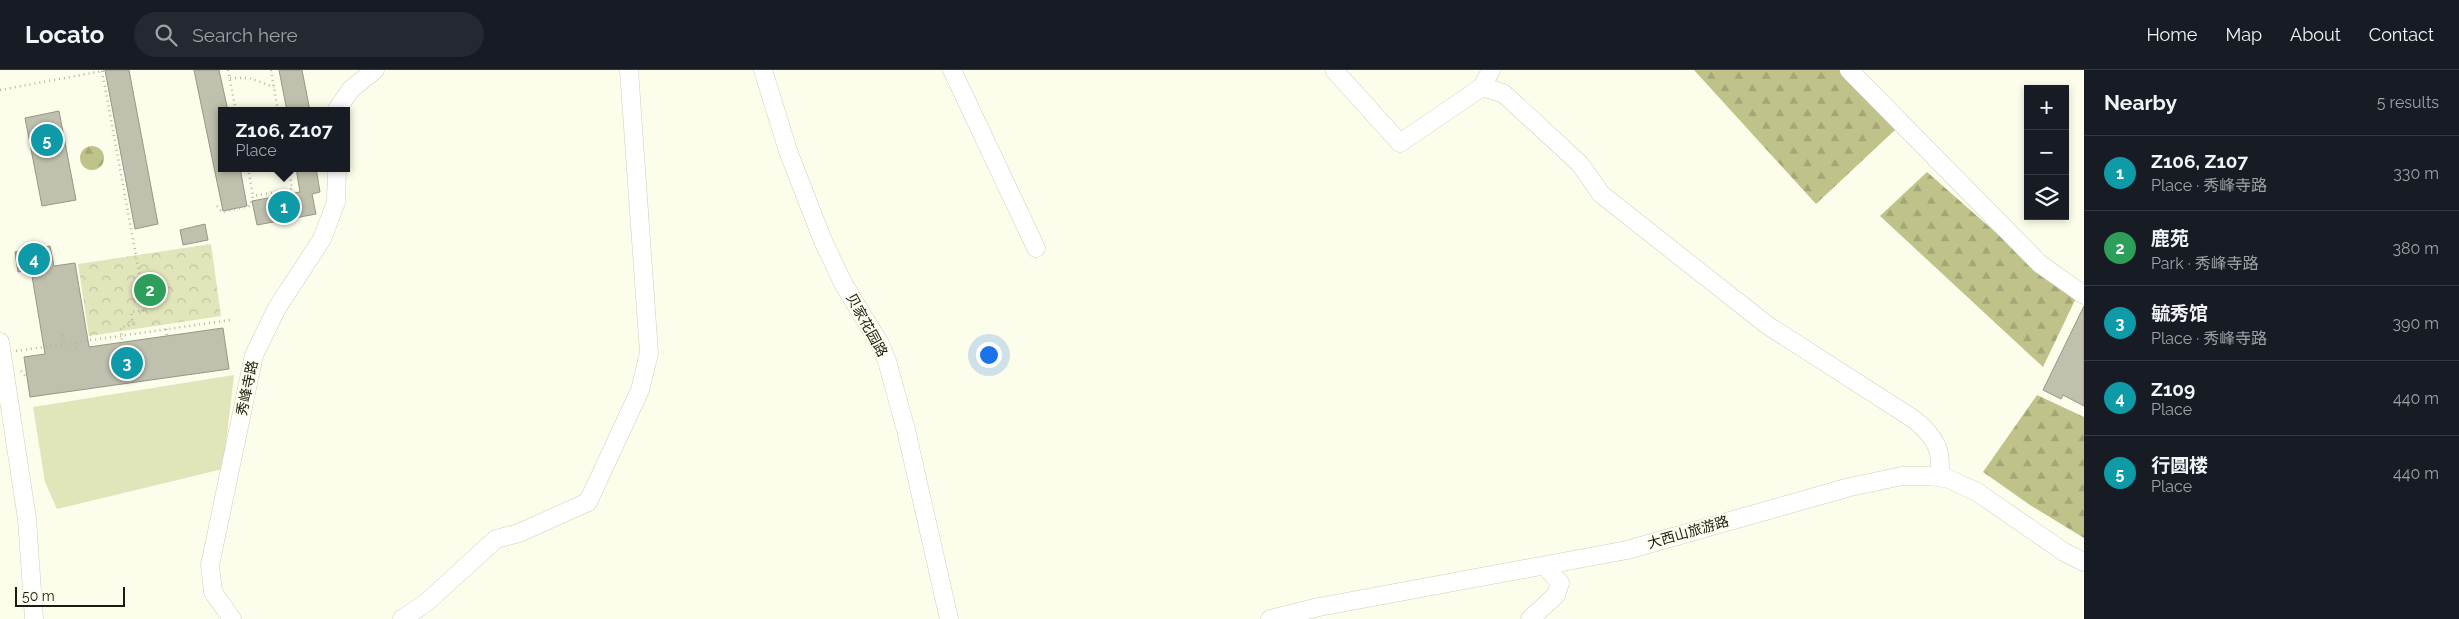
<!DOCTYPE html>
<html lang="en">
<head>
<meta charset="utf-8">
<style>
	:root { --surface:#171b24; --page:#242831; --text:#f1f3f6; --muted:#9ea1a6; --line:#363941; --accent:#b45309 }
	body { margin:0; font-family:Raleway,"Noto Sans SC",sans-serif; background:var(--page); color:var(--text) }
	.controls { position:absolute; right:15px; top:15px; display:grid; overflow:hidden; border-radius:0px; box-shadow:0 2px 8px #0003 }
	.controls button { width:45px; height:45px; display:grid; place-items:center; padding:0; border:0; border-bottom:1px solid var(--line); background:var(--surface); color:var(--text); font:25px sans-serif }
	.scale { position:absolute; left:15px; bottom:12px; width:110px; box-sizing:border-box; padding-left:5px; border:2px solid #1b1b14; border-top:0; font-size:14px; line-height:18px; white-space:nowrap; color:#1b1b14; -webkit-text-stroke:4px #fcfdea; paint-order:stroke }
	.you { position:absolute; left:988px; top:284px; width:18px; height:18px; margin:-12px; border:4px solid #fff; border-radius:50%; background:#1a73e8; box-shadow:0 0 0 8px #1a73e833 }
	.badge { display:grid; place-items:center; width:32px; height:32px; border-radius:50%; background:var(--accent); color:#fff; font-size:16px; font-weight:700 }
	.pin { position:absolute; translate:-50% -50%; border:2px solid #fff; box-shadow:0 1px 5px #0006 }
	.popup { position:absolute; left:218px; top:37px; width:132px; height:65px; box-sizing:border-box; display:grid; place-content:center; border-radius:0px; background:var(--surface); filter:drop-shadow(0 1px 4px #0005); font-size:16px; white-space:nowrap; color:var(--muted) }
	.popup b { font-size:19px; color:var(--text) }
	.popup::after { content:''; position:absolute; left:50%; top:100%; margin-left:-10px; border:10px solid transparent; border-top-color:var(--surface) }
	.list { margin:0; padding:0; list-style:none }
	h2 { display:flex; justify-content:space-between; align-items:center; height:65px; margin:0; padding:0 20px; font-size:21px }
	h2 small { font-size:16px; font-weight:400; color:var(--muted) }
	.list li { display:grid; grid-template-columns:32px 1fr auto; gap:15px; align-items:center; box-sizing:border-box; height:75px; padding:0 20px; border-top:1px solid var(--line) }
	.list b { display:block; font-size:19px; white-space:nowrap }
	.list p { margin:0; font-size:16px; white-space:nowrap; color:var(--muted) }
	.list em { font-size:16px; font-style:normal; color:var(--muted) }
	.icon { flex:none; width:28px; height:28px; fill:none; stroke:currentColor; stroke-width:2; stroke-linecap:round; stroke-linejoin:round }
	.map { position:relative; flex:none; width:2084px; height:549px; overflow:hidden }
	header { display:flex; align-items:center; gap:30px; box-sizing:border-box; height:70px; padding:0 25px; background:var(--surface); border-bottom:1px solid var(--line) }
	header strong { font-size:24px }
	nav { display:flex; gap:28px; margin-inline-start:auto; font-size:18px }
	.search { width:350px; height:45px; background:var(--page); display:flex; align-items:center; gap:12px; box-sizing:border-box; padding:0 18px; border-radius:28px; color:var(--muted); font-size:19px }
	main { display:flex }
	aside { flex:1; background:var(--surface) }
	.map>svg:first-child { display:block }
	.forest { fill:url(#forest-firs) }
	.park { fill:url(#park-crowns) }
	.pitch { fill:#e2e5ba }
	.building { fill:#bfc0ad; stroke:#969786 }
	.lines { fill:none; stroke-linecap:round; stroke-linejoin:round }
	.minor-casing { stroke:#cdcfbc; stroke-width:19 }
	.path { stroke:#b5b5a6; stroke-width:2.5; stroke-dasharray:1 4; stroke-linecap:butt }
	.minor { stroke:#fff; stroke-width:18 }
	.labels { text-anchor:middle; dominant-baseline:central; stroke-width:4; stroke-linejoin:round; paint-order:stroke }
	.street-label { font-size:14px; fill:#1b1b14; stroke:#fcfdea }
</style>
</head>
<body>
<header>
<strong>Locato</strong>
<div class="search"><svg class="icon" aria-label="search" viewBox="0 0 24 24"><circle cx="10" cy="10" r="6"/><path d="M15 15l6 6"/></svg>Search here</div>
<nav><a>Home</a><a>Map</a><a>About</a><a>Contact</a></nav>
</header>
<main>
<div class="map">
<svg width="2084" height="549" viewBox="0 0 2084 549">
	<defs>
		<pattern id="forest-firs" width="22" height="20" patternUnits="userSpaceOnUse" patternTransform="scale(1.25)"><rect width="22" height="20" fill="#c0c389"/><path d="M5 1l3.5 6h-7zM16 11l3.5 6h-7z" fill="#a4a775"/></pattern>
		<pattern id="park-crowns" width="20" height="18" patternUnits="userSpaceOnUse" patternTransform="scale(1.25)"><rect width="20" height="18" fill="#e2e5ba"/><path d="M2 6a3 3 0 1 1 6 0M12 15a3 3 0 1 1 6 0" fill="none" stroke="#c1c49f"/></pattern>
	</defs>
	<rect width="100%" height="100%" fill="#fcfdea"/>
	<g class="forest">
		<path d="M1694,0H1840L1896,59L1816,134Z"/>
		<circle cx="92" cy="88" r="12"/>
		<path d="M1927,102L2052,212L2077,226L2043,297L1880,146Z"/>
		<path d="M2037,325L2084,347V468L2030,435L1983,402Z"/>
	</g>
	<path class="park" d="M211,174L221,246L89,266L78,194Z"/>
	<path class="pitch" d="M234,305L223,399L57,439L45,412L33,337Z"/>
	<g class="building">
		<path d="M105,0H129L158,154L135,159Z"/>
		<path d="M194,0H219L228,41H222V98H240L247,136L223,141Z"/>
		<path d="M279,0H302L310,41H287Z"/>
		<path d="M59,41L76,130L42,136L25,48Z"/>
		<path d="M296,98H316L320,122L312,124L316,144L257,155L252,131L300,122Z"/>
		<path d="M205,154L208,170L183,175L180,160Z"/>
		<path d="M50,176L54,196L75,193L89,277L223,258L229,299L30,327L24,287L45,284L31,200L18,202L15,182Z"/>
		<path d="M2084,236V336L2063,325L2061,329L2043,320Z"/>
	</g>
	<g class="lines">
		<g class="minor-casing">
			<g id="minor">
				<path d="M763,0L788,81L823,171L844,215L880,274L887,291L906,360L949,549"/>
				<path d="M952,0L1036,178"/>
				<path d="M1334,0L1400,73L1482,17L1503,23L1580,94L1601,124L1767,255L1915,350C1935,367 1943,380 1939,407"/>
				<path d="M1849,0L2040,194L2084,225"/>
				<path d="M1482,17L1491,0"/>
				<path d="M336,41L351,19L375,0"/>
				<path d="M0,272L27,449L34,549"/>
				<path d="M232,549L213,522L210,495L254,285L277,238L322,169L336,132L337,98"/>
				<path d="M402,549L427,532L496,469L519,463L588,432L640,320L649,283L629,0"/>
				<path d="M1270,549L1319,537L1627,480L1850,417L1902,406H1931L1949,409L1977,422L2064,482L2084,492"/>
				<path d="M1530,549L1556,525L1560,513L1545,496"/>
			</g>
		</g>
		<g class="path">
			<path d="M228,0L236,41"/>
			<path d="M271,0L278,41"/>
			<path d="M102,1L146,240L131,242L133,255L121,257L122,273"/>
			<path d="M230,8H249L274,17"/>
			<path d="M0,20L108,0"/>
			<path d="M248,98L253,126"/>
			<path d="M217,136L222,142L250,136L253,126L292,119L289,98"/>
			<path d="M166,259L167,266"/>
			<path d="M63,265L64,274"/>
			<path d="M75,273L76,279"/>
			<path d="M16,281L230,250"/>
			<path d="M21,301L27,308"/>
		</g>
		<use href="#minor" class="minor"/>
	</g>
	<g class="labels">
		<g class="street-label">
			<text transform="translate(867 255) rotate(61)">贝家花园路</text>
			<text transform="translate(247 318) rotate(-78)">秀峰寺路</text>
			<text transform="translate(1688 462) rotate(-16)">大西山旅游路</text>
		</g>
	</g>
</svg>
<div class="controls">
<button>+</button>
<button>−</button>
<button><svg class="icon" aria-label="layers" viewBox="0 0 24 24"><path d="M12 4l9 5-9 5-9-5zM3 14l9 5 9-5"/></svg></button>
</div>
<div class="scale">50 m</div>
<div class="you"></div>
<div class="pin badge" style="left:284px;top:137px;background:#0f9aa8">1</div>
<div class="popup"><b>Z106, Z107</b>Place</div>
<div class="pin badge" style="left:150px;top:220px;background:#2e9e5b">2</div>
<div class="pin badge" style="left:127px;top:293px;background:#0f9aa8">3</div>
<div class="pin badge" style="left:34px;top:189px;background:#0f9aa8">4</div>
<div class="pin badge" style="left:47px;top:70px;background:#0f9aa8">5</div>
</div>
<aside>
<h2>Nearby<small>5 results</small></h2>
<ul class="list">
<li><span class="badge" style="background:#0f9aa8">1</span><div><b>Z106, Z107</b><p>Place · 秀峰寺路</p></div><em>330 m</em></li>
<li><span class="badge" style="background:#2e9e5b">2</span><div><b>鹿苑</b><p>Park · 秀峰寺路</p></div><em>380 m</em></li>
<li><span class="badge" style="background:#0f9aa8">3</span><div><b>毓秀馆</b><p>Place · 秀峰寺路</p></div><em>390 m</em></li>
<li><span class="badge" style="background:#0f9aa8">4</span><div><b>Z109</b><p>Place</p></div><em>440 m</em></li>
<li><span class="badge" style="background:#0f9aa8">5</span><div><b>行圆楼</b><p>Place</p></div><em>440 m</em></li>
</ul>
</aside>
</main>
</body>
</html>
